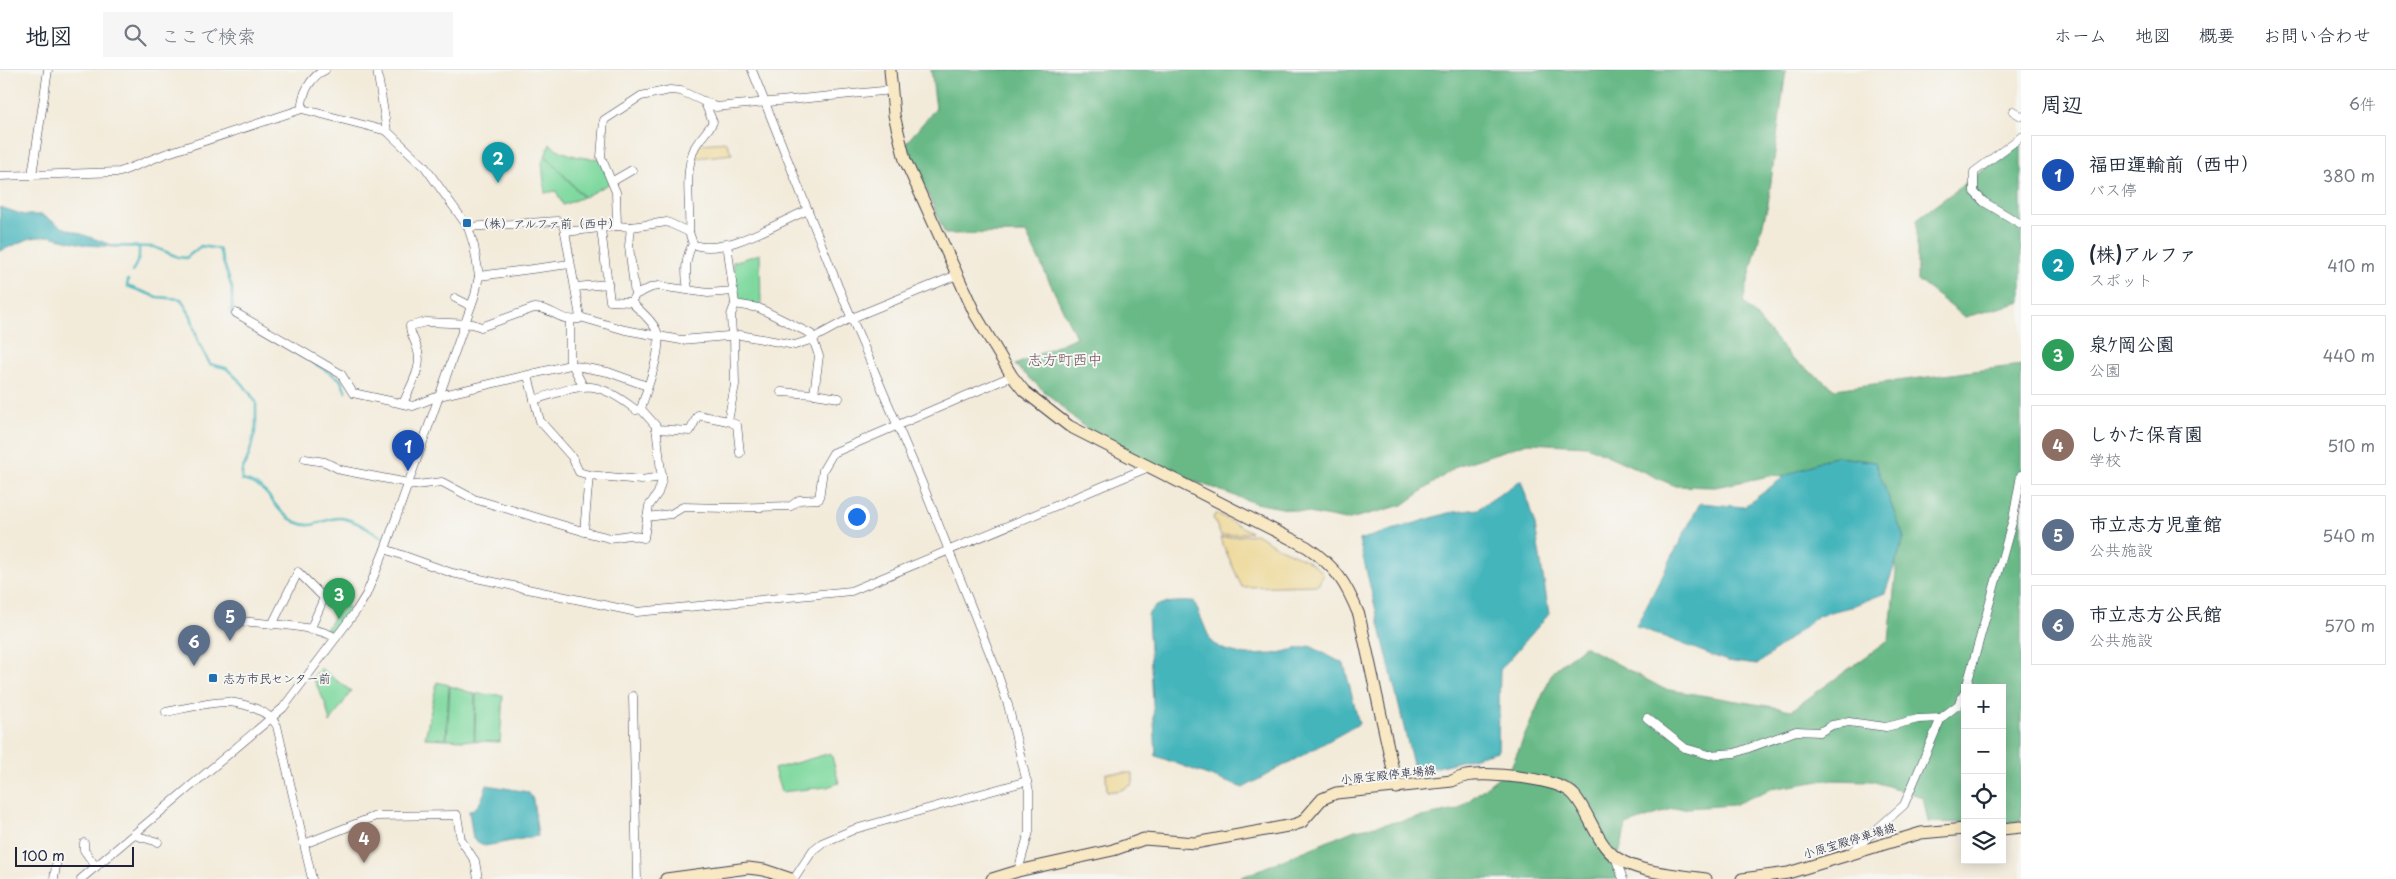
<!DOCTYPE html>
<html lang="ja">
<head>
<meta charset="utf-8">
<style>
	:root { --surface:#fff; --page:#f6f6f7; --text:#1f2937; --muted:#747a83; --line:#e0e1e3; --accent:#1f6fb2 }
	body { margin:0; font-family:"Playpen Sans","Klee One",sans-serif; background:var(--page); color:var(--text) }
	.controls { position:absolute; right:15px; bottom:15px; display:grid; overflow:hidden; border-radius:0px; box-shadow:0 2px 12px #0003 }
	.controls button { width:45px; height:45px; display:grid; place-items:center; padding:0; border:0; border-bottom:1px solid var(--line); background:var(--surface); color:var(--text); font:25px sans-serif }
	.scale { position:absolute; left:15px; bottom:12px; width:119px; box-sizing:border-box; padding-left:5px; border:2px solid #22223b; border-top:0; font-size:14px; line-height:18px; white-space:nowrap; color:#22223b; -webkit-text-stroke:4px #f6f6f2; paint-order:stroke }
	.you { position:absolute; left:856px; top:446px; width:18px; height:18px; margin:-12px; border:4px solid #fff; border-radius:50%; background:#1a73e8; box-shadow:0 0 0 8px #1a73e833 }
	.badge { display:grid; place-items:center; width:32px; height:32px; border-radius:50%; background:var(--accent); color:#fff; font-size:16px; font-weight:700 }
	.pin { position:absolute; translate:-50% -41px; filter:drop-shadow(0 1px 2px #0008) }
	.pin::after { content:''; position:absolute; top:26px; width:18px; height:15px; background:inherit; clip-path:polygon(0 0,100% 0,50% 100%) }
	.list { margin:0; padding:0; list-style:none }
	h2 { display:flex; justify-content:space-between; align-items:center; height:65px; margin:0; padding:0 20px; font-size:21px }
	h2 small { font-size:16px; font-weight:400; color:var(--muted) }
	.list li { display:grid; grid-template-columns:32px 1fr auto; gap:15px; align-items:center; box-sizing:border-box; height:80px; margin:0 10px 10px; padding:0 10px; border:1px solid var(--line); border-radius:0px }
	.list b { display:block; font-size:19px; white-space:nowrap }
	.list p { margin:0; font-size:16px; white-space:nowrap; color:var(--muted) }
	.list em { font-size:16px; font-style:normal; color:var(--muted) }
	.icon { flex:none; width:28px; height:28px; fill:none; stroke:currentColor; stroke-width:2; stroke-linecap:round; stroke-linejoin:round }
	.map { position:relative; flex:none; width:2021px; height:809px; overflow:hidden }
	header { display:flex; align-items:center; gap:30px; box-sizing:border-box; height:70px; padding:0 25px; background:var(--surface); border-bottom:1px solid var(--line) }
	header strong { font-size:24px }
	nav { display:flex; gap:28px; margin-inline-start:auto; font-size:18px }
	.search { width:350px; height:45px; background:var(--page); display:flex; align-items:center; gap:12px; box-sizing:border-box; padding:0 18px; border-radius:0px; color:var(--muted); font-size:19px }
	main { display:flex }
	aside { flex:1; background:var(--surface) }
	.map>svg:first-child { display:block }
	.green { fill:#7fd99f; stroke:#507e6d }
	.forest { fill:#67b986; stroke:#446e60 }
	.sand { fill:#eeda9e; stroke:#887e6c }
	.water { fill:#45b5bc; stroke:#346c7c }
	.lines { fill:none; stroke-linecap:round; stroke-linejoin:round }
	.stream { stroke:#45b5bc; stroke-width:2.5 }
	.street-casing { stroke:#414053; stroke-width:9 }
	.secondary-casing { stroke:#414053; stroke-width:13 }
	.street { stroke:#fff; stroke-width:8 }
	.secondary { stroke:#f8e8c3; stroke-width:11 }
	.poi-dot { fill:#1f6fb2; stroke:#f6f6f2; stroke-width:2 }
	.labels { text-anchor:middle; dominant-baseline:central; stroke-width:4; stroke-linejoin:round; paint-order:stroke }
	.poi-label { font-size:12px; fill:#22223b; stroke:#f6f6f2; text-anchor:start }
	.street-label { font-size:12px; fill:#22223b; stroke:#f6f6f2 }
	.quarter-label { font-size:15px; fill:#694e5a; stroke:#f6f6f2 }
</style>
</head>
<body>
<header>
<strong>地図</strong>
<div class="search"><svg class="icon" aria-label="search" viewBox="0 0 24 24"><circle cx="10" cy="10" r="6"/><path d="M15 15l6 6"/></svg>ここで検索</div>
<nav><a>ホーム</a><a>地図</a><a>概要</a><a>お問い合わせ</a></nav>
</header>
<main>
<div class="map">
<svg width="2021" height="809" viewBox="0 0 2021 809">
	<rect width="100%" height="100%" fill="#f6f6f2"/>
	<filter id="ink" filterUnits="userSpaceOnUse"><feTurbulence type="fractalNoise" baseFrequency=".02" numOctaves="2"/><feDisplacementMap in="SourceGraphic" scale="10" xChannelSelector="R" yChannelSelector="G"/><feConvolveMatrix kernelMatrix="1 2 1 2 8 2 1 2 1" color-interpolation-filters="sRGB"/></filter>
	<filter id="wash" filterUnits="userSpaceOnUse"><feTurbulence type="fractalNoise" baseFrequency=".0096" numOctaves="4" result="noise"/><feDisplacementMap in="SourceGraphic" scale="20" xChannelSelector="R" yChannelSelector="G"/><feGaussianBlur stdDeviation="1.12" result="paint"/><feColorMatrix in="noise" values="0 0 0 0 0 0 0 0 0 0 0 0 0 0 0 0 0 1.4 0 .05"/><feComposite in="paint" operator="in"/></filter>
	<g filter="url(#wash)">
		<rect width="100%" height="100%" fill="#f3ebda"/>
		<g class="green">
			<path d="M550,74C562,84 584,90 599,88L612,112L584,127L546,86L583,127L563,135L556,121L545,123L542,93Z"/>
			<path d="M760,184L761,235L737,232L733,192Z"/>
			<path d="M342,532L352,541L337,560V558L334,559V561L326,560Z"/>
			<path d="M320,598L351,621L330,653L326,635L313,608Z"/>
			<path d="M437,612L449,615L446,669L425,668Z"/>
			<path d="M450,616L475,624L474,671L447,669Z"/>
			<path d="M476,624L503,625L500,672L475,671Z"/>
			<path d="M831,683L839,713L827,717L781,722L774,699Z"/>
		</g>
		<g class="forest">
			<path d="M931,0H1786L1768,134L1743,231L1792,289L1835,319L2021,295V751L2014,753H2002V618H1965V753L1928,752L1923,727L1872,711L1826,710L1771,719L1733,735L1672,739L1626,755L1615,802L1617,809H1237L1355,760L1457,740L1511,697L1553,601L1584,576L1664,619L1792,640L1889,570L1896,502L1894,460L1838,423L1775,405L1715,417L1675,416L1587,376L1528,373L1457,396L1403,435L1346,450L1255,433L1163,400L1092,364L1015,295L1076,267L1026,163L945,164L906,73L936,38Z"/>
			<path d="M2021,72V232L1965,247L1917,210V149Z"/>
		</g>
		<g class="sand">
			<path d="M726,72L732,84L696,88V81L701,74Z"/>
			<path d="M1216,444H1218L1251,462L1221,466L1213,447Z"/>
			<path d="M1256,464C1265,469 1274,476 1284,480C1298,486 1313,492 1324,504L1318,515L1242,517L1220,468Z"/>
			<path d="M1106,703H1133V714L1121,720L1107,722Z"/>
		</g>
		<g class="water">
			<path d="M0,137L24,145H42L62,157L117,177L86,175L50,166L31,168L0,181Z"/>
			<path d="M1834,386L1875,392L1904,468L1885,523L1850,537L1819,545L1757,595L1727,591L1636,556L1700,433L1744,437L1785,406Z"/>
			<path d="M1521,410L1535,455L1549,544L1500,600L1498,681L1415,703L1359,470L1448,443L1478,439Z"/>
			<path d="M1194,531L1211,572L1225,580L1246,585L1273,584L1310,576L1344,594L1359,654L1243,718L1156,686L1148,545C1156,529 1178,533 1194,531Z"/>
			<path d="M487,715L528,722L533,729L538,766L485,776L473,769L469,741C482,736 482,727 487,715Z"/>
		</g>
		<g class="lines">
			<g class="stream">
				<path d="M114,176L154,177L178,187L186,188L201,176L219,179L232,218V245L235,247"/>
				<path d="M132,202L139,188V178"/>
				<path d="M128,210L127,216L157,227L181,229L191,246L198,272L210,294L226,298L243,314L256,332V358L249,385L242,401V410C274,417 270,440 296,452C316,461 323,447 341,448C356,450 370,461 383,468"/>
				<path d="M294,281L340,309L346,322"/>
			</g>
		</g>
	</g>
	<g filter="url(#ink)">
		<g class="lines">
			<g class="street-casing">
				<g id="street">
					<path d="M752,0L838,216L922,413L996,599L1008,635L1029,721V762L1018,801"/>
					<path d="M302,39C301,25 311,6 325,0"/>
					<path d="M2013,41L2021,46"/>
					<path d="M2021,67L1974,102V122L1984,132L2021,154"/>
					<path d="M32,105L48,0"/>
					<path d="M0,106L120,102L165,84L302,39L387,61"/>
					<path d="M613,111L632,100"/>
					<path d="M617,156L616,122L601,87L604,50L641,26L670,20L681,21L716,37L893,20"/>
					<path d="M631,157L667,152L689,162L693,174C721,188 781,151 808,140"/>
					<path d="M601,159L610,231L631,232"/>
					<path d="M565,162L580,247"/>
					<path d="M689,162C691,135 683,103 695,77C700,68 708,61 713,52L704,31"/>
					<path d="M727,173L735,234L731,245L732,266"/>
					<path d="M479,206L570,194"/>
					<path d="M576,217L608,214"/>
					<path d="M688,219C685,204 685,187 693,174"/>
					<path d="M635,225L652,217L659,216L708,223L734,221"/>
					<path d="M455,228L471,236"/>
					<path d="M735,234L759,238L811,264L819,286L814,324L839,328"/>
					<path d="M236,243L341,304L353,323L413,336L439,326L570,295L608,302L647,316"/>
					<path d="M570,295V250"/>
					<path d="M573,296L583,316"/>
					<path d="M528,306L540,351L572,387L579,402L589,405L584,462"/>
					<path d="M781,322L814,324"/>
					<path d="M534,330C582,315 593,306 636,340L641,339"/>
					<path d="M403,334C410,316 424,297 417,278C415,270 410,264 410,256L426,252L473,254L481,257L534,238C553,237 558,252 579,249L580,247L625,260L681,270L740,265L795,275L810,270L847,250L957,205"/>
					<path d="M728,351L735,315L734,266"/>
					<path d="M656,359L690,361L698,345L728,351L737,355L740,383"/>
					<path d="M305,389L325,392L341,400L408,413"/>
					<path d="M589,405L641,410L662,407"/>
					<path d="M407,416L442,412L474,429L589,463L610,468L629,465L644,468L649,436L658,423L662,410L656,356L641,339C646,320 661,285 658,266C657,254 639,240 631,232L635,225L629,176L631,157L617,156L565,162L562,152L557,151L468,157"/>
					<path d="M647,447L671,444L683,437L725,438L791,436L799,430L819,429L823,400L833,383L1012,306"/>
					<path d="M385,479L452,503L637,542L851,521L1149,397"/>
					<path d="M240,551C265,554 317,555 336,568"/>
					<path d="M272,555L298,502L324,528L310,560"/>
					<path d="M1966,618L2013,449L2021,405"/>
					<path d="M633,626L637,809"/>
					<path d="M166,642C182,639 213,631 229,632C245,634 269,640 277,656L312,809"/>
					<path d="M1647,648L1685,678L1709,685L1735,683L1796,661L1820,662L1832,655L1849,652L1886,657L1918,649L1941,648"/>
					<path d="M134,765L158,772"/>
					<path d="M84,773V780L96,797"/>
					<path d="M304,774L376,746L457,745L461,770L475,791L478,809"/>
					<path d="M1850,783L1904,735L1941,648L1958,635L1965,622"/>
					<path d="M1615,787L1623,809"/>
					<path d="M54,809L57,789"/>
					<path d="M81,809L283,638L356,541L366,525L385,479L475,225L479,206L474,176L468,157L425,97L387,61L377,0"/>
					<path d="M794,809L813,780L822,773L855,759L1027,711"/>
				</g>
			</g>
			<g class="secondary-casing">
				<g id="secondary">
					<path d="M890,0L894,45L905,90L975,244L1012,306L1024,321L1069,356L1307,477C1336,497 1346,513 1359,545L1397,718"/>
					<path d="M2002,759L2021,757"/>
					<path d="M666,809L748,798L764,800L791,809"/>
					<path d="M992,809L1018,801L1113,780L1144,769L1195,773L1293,755L1302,752L1322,729L1336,723L1452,711C1456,709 1461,707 1466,706C1489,702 1559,708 1574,725C1590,743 1596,774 1617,788C1641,804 1677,804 1706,809"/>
					<path d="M1742,809L1788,803L1921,763L1965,759"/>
				</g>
			</g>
			<use href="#street" class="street"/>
			<use href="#secondary" class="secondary"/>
		</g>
	</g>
	<g class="poi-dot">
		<rect x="462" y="148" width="10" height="10" rx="2.5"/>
		<rect x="208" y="603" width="10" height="10" rx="2.5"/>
	</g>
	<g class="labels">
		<g class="poi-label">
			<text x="477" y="153">（株）アルファ前（西中）</text>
			<text x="223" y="608">志方市民センター前</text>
		</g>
		<g class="street-label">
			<text transform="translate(1388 704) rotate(-6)">小原宝殿停車場線</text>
			<text transform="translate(1849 770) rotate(-17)">小原宝殿停車場線</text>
		</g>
		<g class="quarter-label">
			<text x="1065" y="288">志方町西中</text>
		</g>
	</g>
</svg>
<div class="controls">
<button>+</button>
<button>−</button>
<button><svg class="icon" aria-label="locate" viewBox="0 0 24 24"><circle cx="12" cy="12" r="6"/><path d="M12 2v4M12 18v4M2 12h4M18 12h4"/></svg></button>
<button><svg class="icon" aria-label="layers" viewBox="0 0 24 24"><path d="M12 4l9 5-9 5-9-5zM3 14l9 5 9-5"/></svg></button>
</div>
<div class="scale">100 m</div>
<div class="you"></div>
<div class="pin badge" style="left:408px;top:401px;background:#1a4fb4">1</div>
<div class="pin badge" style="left:498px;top:113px;background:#0f9aa8">2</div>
<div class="pin badge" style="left:339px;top:549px;background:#2e9e5b">3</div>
<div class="pin badge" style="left:364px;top:793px;background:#8d6e63">4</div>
<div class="pin badge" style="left:230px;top:571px;background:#5c6f8a">5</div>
<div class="pin badge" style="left:194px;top:596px;background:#5c6f8a">6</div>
</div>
<aside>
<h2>周辺<small>6件</small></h2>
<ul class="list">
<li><span class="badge" style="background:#1a4fb4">1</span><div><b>福田運輸前（西中）</b><p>バス停</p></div><em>380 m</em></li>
<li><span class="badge" style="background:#0f9aa8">2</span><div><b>(株)アルファ</b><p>スポット</p></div><em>410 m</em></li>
<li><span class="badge" style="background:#2e9e5b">3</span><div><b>泉ｹ岡公園</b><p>公園</p></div><em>440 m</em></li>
<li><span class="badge" style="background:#8d6e63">4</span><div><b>しかた保育園</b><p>学校</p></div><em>510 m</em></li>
<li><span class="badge" style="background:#5c6f8a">5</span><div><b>市立志方児童館</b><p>公共施設</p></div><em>540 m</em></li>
<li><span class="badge" style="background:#5c6f8a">6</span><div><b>市立志方公民館</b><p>公共施設</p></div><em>570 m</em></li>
</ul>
</aside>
</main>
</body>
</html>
